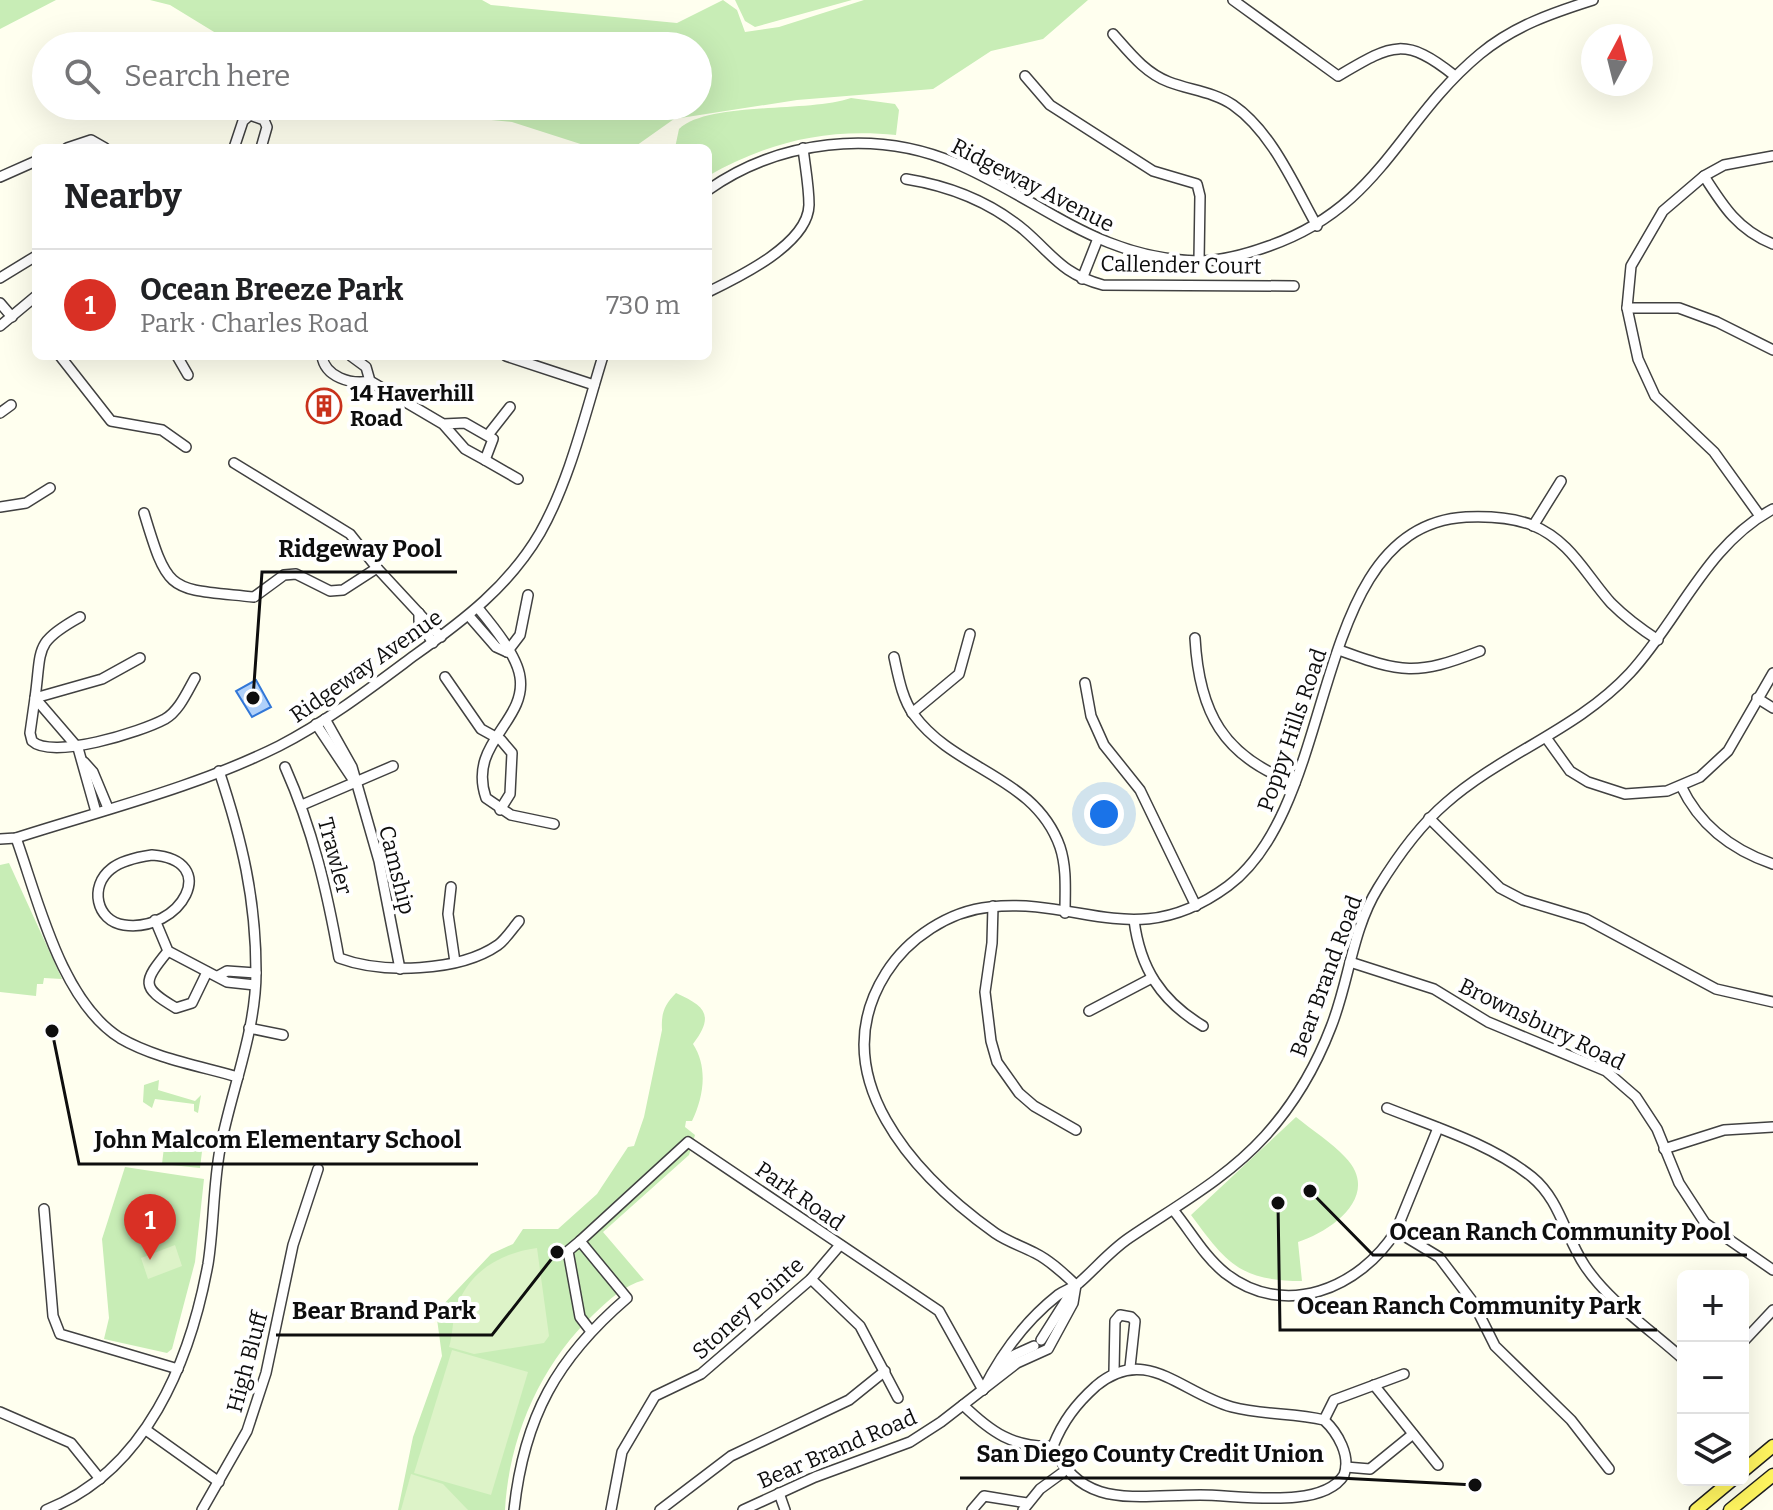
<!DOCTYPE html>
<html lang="en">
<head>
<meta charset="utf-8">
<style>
	:root { --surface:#fff; --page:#f2f2f2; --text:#202124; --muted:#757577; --line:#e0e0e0; --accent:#d93025 }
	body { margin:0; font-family:Bitter,serif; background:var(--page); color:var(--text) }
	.controls { position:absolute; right:24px; bottom:24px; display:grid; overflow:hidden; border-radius:12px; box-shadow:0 8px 32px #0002 }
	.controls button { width:72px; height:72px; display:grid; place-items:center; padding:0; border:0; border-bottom:2px solid var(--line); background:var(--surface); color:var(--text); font:40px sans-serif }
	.compass { position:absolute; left:1581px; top:24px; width:72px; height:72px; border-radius:50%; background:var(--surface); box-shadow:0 8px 32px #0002; rotate:7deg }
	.you { position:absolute; left:1104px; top:814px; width:28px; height:28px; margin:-20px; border:6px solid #fff; border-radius:50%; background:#1a73e8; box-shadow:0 0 0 12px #1a73e833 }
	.badge { display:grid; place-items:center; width:52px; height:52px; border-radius:50%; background:var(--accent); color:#fff; font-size:26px; font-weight:700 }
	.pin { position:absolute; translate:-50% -66px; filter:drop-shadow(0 2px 4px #0008) }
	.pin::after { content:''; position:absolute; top:42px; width:28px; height:24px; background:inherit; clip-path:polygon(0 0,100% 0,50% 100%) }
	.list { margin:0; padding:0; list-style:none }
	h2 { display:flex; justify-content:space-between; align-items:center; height:104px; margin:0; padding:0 32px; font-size:34px }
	h2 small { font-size:26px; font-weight:400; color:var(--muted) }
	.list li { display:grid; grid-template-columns:52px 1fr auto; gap:24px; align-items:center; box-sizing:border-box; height:112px; padding:0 32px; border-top:2px solid var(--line) }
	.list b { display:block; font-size:30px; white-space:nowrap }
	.list p { margin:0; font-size:26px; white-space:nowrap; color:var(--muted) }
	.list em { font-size:26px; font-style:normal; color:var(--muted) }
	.icon { flex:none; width:44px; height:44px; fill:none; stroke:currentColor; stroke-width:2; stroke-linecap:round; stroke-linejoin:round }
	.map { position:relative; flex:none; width:1773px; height:1510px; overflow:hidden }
	.search { position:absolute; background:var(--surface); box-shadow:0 8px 32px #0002; left:32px; top:32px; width:680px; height:88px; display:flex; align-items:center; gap:20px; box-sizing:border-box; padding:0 28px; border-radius:44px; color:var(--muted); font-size:30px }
	.panel { position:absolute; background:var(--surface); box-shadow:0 8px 32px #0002; left:32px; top:144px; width:680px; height:216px; border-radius:12px }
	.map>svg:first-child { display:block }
	.green { fill:#c8edb6 }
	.pitch { fill:#ddf3c8 }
	.water { fill:#b0d1fa; stroke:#3277d7; stroke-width:2 }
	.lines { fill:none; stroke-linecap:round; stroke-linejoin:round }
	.minor-casing { stroke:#414141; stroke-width:12 }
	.major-casing { stroke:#1f1f1f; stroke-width:15 }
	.minor { stroke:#fff; stroke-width:9 }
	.major { stroke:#fff55f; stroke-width:12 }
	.labels { text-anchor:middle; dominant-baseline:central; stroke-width:8; stroke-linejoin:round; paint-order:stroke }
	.street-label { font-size:22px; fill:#0e0e0e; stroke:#fff }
	.poi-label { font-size:22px; font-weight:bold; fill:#0e0e0e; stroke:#fff; text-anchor:start }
	.leader { fill:none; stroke:#0e0e0e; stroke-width:3 }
	.callout-dot { fill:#0e0e0e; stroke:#fff; stroke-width:3 }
	.callout-label { font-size:24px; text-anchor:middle; font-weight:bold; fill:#0e0e0e; stroke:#fff; stroke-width:8; stroke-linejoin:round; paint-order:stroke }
</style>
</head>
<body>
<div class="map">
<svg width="1773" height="1510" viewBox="0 0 1773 1510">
	<rect width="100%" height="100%" fill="#ffffef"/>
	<g class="green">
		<path d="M0,0H56L0,29Z"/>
		<path d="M150,0H482L491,5L677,23L723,0L737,10L745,32L779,27L864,0H1088L1043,39L991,51L933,89L797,100L674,119L633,148H593L512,122L342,106H698V46H237L170,5Z"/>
		<path d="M735,0H852L755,27L745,21Z"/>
		<path d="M851,98L895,104L899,110L896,135C826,128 768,142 708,176V148H675L679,129C709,101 807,113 851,98Z"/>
		<path d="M9,863L62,979L44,978L43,984H37L36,996L0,992V865Z"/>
		<path d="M676,993C705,1006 715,1015 693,1044C708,1067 704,1096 692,1121H686L685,1127L695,1135L689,1155L603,1232L644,1280C623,1286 610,1299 594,1314C541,1364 509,1436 505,1510H398L413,1437L442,1356L437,1319L440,1308L491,1254L513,1244L523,1229H558L597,1194L628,1147L634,1146L644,1117L662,1030C661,1014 664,1005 676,993Z"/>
		<path d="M159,1080L158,1090L195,1101L201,1095L198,1113L194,1111V1104L155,1099L152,1108L143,1102L144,1085Z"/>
		<path d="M1296,1117C1312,1130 1331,1142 1345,1157C1382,1195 1332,1231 1298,1242L1302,1281C1239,1281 1226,1262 1191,1215Z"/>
		<path d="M166,1130L204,1135L200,1168L162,1164Z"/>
		<path d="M125,1167L204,1179L195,1262L172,1349L167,1353L104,1339L109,1318L102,1239Z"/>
	</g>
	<g class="pitch">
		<path d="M175,1245L182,1266L148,1279L141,1258Z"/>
		<path d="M537,1248L549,1336L544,1343L474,1354L449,1347C453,1335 452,1322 456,1309C468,1272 500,1253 537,1248Z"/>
		<path d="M452,1350L528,1372L491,1495L414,1473Z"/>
		<path d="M411,1474L443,1484L468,1510H401Z"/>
	</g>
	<path class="water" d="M256,680L271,707L252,717L236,691Z"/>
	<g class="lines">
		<g class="minor-casing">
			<g id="minor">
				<path d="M1233,0L1338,76C1391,45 1404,35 1455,76"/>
				<path d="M1113,34C1129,52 1145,73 1169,82C1190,90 1214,92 1233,105C1272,132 1294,185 1317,226"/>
				<path d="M1025,76L1050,105L1153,171L1197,184L1200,196L1199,261"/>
				<path d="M67,148L91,140L105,148"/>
				<path d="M234,148L243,121L250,115L264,120L267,127L261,148"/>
				<path d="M1704,176C1723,206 1738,230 1773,244"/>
				<path d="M0,177L36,161"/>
				<path d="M906,179C950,186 989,201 1024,230C1054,256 1062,274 1103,285L1294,286"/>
				<path d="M708,190C779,140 875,129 955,163C1042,200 1097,259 1199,261C1223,261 1247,254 1269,246C1381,207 1398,122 1480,54C1514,26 1552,13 1593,0"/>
				<path d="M0,278L36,256"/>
				<path d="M1082,279L1097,241"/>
				<path d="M708,292C739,277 808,244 809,205C809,186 805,166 803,148"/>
				<path d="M0,303L12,317"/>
				<path d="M1627,308H1679L1717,322L1773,350"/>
				<path d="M0,326L36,296"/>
				<path d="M60,356L111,421L162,430L186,447"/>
				<path d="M177,356L188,375"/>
				<path d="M322,356C325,377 351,385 370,381"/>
				<path d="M351,356L366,367L370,381L443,424L465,449L485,460L493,439L465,423L443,424"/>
				<path d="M506,356L594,385"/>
				<path d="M0,413L11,405"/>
				<path d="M488,435L510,407"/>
				<path d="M485,460L518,479"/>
				<path d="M234,463L350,534L377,568"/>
				<path d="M0,507L26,503L50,488"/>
				<path d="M144,513C169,596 169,588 254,597L284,575L296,574L330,591L343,590L377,568L441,637"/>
				<path d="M1760,516L1714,452L1655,396L1638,359L1627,308L1631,266L1663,211L1704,176L1724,165L1773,156"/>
				<path d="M1533,526L1561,481"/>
				<path d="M478,608C492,625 517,655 520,677C527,722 467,743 486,798L511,815L554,824"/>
				<path d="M419,613V621L433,643"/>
				<path d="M469,616L496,647L507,652"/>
				<path d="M80,617C33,643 42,648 35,698L78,748L96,812"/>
				<path d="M1195,638C1199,712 1223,757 1295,783"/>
				<path d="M1339,650C1402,673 1416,676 1480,651"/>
				<path d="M507,652L520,635L528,595"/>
				<path d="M894,657C898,675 902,699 914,715C955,771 1035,776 1060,847C1067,868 1065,891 1065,913"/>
				<path d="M140,658L102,679L35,698L30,733L32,741C52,760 141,732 165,719C179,711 187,692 195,678"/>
				<path d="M445,677L481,729L501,740L512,753L510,794L500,810"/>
				<path d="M1085,683L1091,716L1104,745L1140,790L1196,906"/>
				<path d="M1757,698L1773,708"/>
				<path d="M912,713L959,674L970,634"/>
				<path d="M325,719L352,767L379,861L400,969"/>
				<path d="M316,724L354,781"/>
				<path d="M1547,739L1570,771L1588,782L1625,794L1667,791L1700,777L1728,751L1773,673"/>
				<path d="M84,762L93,772L108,808"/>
				<path d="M285,767C313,830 327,891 339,958C382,974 459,972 498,945C506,939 513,928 519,921"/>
				<path d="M1681,786C1700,826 1732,850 1773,864"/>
				<path d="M302,805L393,766"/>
				<path d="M1429,818L1500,888L1523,900L1586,919L1716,989L1773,1002"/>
				<path d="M16,838C38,899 61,1001 120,1038C154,1058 200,1066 238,1077"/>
				<path d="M0,839L16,838C103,810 197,787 279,746C328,721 372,687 415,655C464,620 509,586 540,533C570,480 585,414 603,356"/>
				<path d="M152,855C222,860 181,933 124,925C96,921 89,886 111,869C122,860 138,857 152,855Z"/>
				<path d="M451,887L448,914L455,962"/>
				<path d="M993,906L992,943L985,992L991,1041L997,1062L1019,1093L1034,1106L1076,1130"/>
				<path d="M155,920L168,951L227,982L255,985"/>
				<path d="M1134,920C1140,968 1161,1001 1203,1026"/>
				<path d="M168,951C143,982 140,987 176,1008L192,1003L207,972"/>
				<path d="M1350,962L1434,989L1488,1022L1606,1071L1636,1097L1657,1129L1679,1183L1705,1223L1773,1270"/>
				<path d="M218,976L227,971L256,973"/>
				<path d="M1089,1011L1150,979"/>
				<path d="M249,1028L283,1035"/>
				<path d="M1387,1108C1435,1127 1491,1144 1532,1177C1560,1200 1565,1236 1585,1266C1609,1302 1651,1330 1683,1359"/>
				<path d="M1664,1149L1724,1130L1773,1127"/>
				<path d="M44,1209L53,1316L60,1334L178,1369"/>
				<path d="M1174,1211C1191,1232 1204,1256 1225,1273C1285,1320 1360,1288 1396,1231L1438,1128"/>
				<path d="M1396,1231L1439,1257L1473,1302L1495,1346L1571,1420L1609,1469"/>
				<path d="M580,1241L688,1142L939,1311L983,1390"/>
				<path d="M811,1279L860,1326L898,1398"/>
				<path d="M1076,1285C1064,1274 1051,1261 1035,1253C1022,1246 1008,1242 995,1233C915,1176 821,1076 886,973C908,938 949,911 990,907C1081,897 1137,953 1228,886C1342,801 1307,526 1466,517C1489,516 1511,517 1532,525C1571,541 1585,574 1611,603C1625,617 1641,629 1658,640"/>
				<path d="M1041,1340L1074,1288"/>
				<path d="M1743,1342L1773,1310"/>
				<path d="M1114,1372L1115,1321L1120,1315L1131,1317L1135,1321L1130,1367"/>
				<path d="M1000,1374L1012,1356L1034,1346"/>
				<path d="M1374,1385L1438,1465"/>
				<path d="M983,1390C1002,1352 1025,1321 1058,1295C1065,1290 1073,1288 1079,1283C1096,1268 1110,1251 1129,1238C1176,1206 1226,1179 1265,1136C1294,1104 1316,1066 1331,1027C1349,982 1352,930 1378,888C1397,857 1418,827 1446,803C1503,753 1577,730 1630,673C1679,620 1706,545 1773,509"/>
				<path d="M963,1405C991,1432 1013,1448 1053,1446C1063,1421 1076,1404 1096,1386C1146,1344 1181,1393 1232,1407C1262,1415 1294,1413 1324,1420C1338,1433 1351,1456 1344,1475C1322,1510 1241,1495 1200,1495C1135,1495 1081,1510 1053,1446"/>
				<path d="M0,1412L71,1443L100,1479"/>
				<path d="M1324,1420L1334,1400L1404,1374"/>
				<path d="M146,1430L219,1482"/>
				<path d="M1346,1467L1370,1469L1413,1434"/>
				<path d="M779,1493L785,1510"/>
				<path d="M46,1510C146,1471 190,1362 208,1264C214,1226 213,1187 220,1149C231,1091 256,1032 256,972C256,899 242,840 219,771"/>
				<path d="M202,1510L247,1431L266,1373L293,1245L318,1169"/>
				<path d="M514,1510C524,1417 557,1358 627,1298L580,1241L568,1251L580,1317L590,1330"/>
				<path d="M611,1510L622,1452L655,1396L701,1374L811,1279L840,1245"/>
				<path d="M660,1510L731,1456L849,1400L885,1371"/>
				<path d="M743,1510L815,1477L910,1442L941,1422L1017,1363L1048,1349L1073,1303L1076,1285"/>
				<path d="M972,1510L984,1496L1027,1503"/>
				<path d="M1023,1510L1040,1489L1062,1473"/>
			</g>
		</g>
		<g class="major-casing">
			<g id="major">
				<path d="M1743,1471L1773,1446"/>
				<path d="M1696,1510L1732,1480"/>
				<path d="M1730,1510L1773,1475"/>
			</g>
		</g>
		<use href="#minor" class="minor"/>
		<use href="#major" class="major"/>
	</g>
	<defs>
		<g id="building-ring" transform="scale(1.8)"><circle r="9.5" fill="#fff" stroke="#c9321c" stroke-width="1.5"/><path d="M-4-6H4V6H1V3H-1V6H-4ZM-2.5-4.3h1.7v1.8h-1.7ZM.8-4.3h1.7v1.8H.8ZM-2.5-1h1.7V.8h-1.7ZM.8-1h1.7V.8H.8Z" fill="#c9321c"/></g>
	</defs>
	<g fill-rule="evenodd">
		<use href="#building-ring" x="324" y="406"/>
	</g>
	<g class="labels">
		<g class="street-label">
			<text transform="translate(1033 185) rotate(27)">Ridgeway Avenue</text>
			<text transform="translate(1181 265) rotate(1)">Callender Court</text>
			<text transform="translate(366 666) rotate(-35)">Ridgeway Avenue</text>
			<text transform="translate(1292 730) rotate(-71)">Poppy Hills Road</text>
			<text transform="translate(335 856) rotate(75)">Trawler</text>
			<text transform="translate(397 870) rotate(76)">Camship</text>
			<text transform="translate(1326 976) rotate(-70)">Bear Brand Road</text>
			<text transform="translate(1542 1024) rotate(26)">Brownsbury Road</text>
			<text transform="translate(800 1196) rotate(35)">Park Road</text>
			<text transform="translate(748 1308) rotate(-42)">Stoney Pointe</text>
			<text transform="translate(247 1362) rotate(-75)">High Bluff</text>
			<text transform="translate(837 1449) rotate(-23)">Bear Brand Road</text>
		</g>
		<g class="poi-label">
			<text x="350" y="393">14 Haverhill<tspan x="350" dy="25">Road</tspan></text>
		</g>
	</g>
	<path class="leader" d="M253 698L262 572H457M52 1031L79 1164H478M1310 1191L1373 1255H1747M1278 1203L1280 1330H1657M557 1252L492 1335H276M1475 1485L1339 1478H960"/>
	<g class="callout-dot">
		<circle cx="253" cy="698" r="8"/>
		<circle cx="52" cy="1031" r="8"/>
		<circle cx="1310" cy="1191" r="8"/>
		<circle cx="1278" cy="1203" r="8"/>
		<circle cx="557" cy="1252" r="8"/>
		<circle cx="1475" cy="1485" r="8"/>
	</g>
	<g class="callout-label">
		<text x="360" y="557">Ridgeway Pool</text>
		<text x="278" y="1148">John Malcom Elementary School</text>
		<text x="1560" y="1240">Ocean Ranch Community Pool</text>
		<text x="1469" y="1314">Ocean Ranch Community Park</text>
		<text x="384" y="1319">Bear Brand Park</text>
		<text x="1150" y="1462">San Diego County Credit Union</text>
	</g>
</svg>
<div class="controls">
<button>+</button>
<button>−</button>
<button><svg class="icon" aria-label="layers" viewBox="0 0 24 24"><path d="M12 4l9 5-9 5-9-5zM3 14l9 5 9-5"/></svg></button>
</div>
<svg class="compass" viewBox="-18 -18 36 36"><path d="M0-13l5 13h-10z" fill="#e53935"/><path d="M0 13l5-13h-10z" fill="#757577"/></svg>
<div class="you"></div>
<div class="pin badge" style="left:150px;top:1260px">1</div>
<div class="search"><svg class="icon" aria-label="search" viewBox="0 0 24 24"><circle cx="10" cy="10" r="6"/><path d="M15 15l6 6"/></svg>Search here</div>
<section class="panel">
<h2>Nearby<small></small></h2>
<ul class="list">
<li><span class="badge">1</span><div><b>Ocean Breeze Park</b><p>Park · Charles Road</p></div><em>730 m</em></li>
</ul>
</section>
</div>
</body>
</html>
